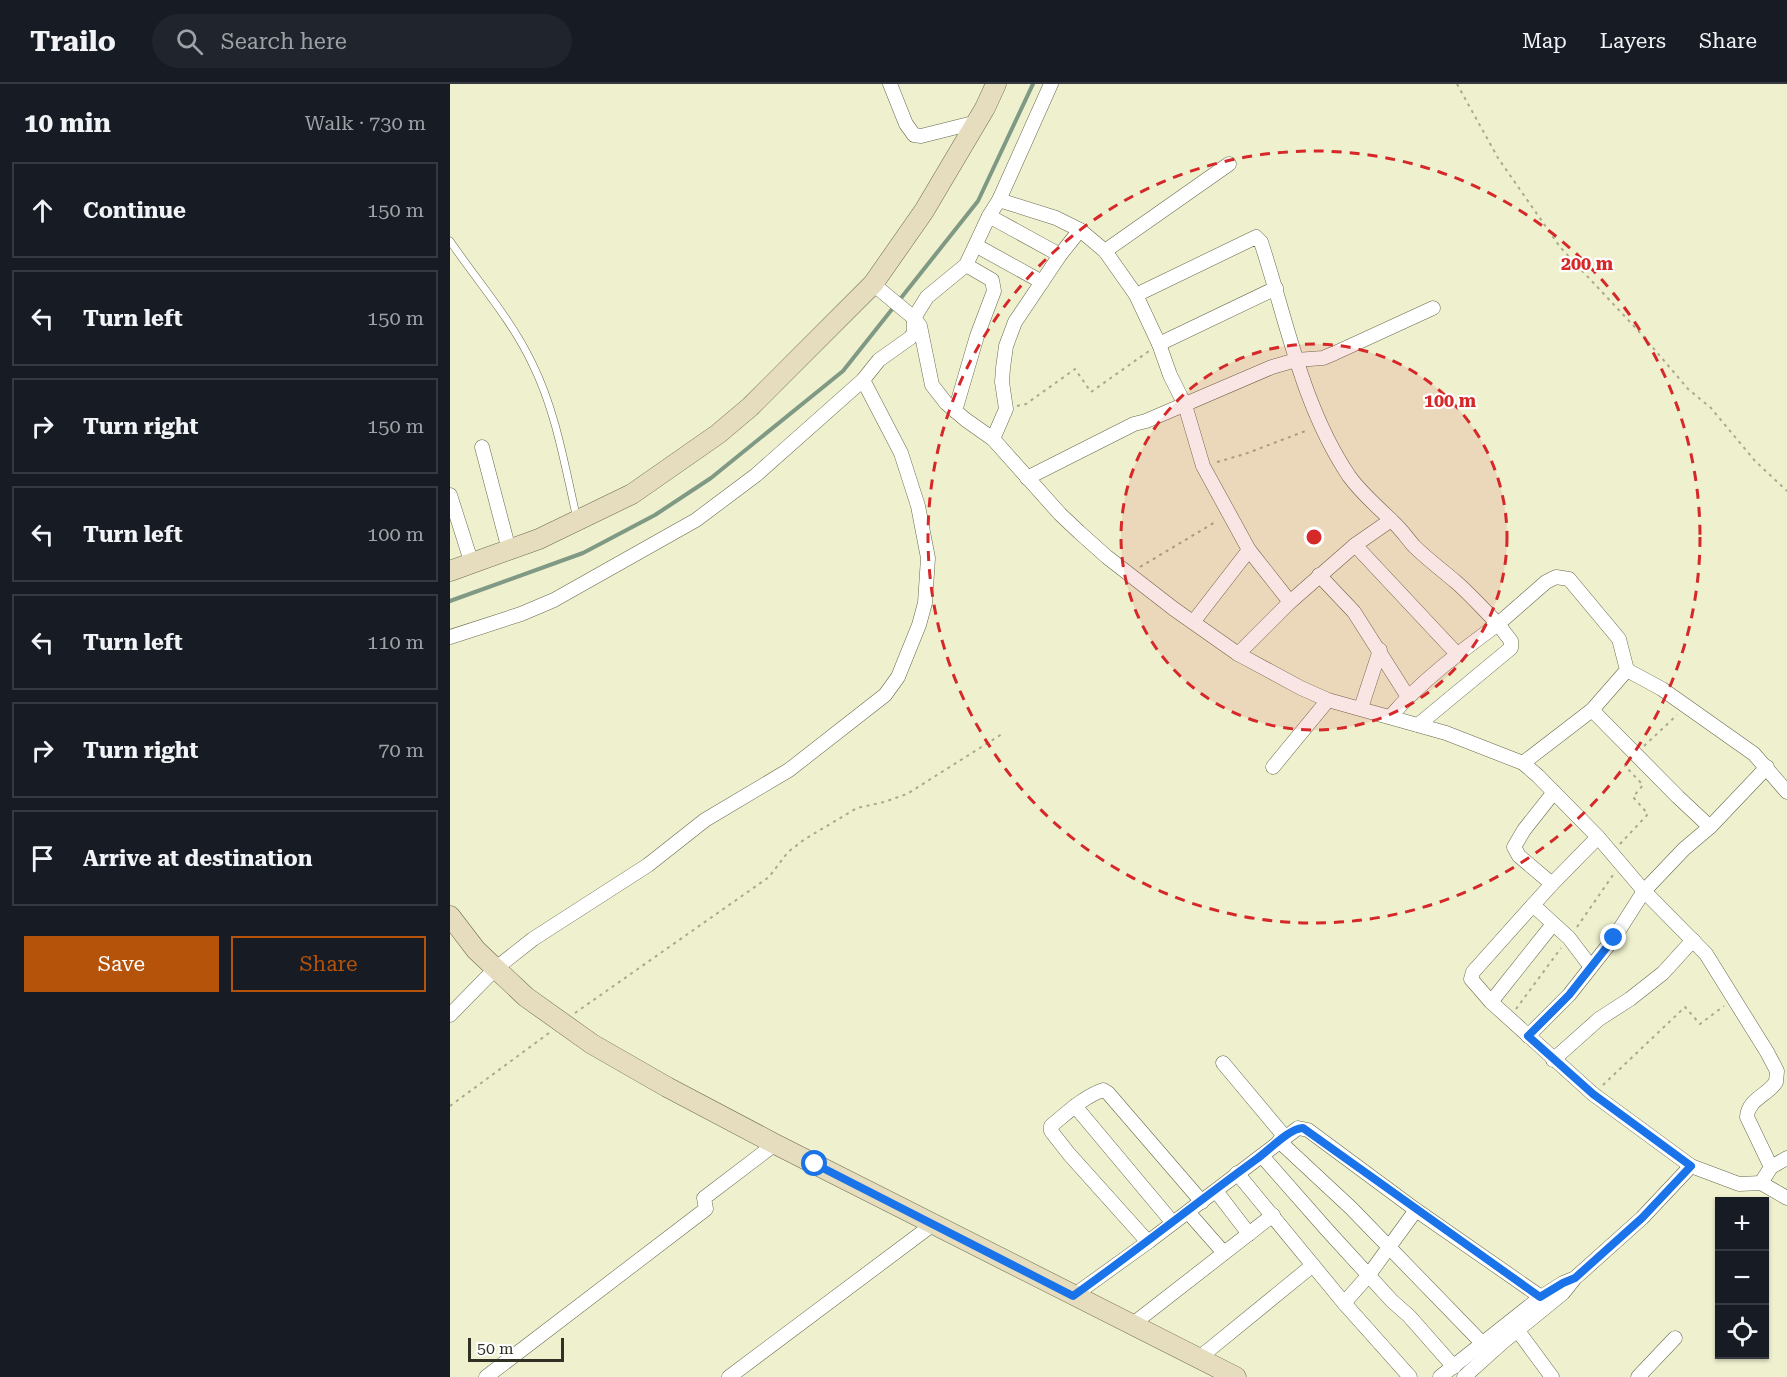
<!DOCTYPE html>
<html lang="en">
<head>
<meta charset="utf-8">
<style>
	:root { --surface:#171b24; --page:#20242c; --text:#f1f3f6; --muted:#9ea1a6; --line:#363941; --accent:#b45309 }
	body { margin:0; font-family:"Roboto Serif",serif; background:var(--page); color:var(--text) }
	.controls { position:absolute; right:18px; bottom:18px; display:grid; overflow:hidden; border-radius:0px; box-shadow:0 2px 4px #0004 }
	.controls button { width:54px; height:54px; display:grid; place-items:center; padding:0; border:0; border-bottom:2px solid var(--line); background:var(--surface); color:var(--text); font:30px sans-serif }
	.scale { position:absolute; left:18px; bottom:15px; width:96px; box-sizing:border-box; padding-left:6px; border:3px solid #303124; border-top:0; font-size:16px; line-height:21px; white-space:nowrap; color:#303124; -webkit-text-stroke:4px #fff; paint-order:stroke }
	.stop { position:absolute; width:18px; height:18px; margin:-14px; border:4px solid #1a73e8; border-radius:50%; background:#fff }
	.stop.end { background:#1a73e8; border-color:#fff; box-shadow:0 2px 6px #0008 }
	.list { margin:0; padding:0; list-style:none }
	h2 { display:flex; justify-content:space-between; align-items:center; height:78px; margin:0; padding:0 24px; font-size:26px }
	h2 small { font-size:20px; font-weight:400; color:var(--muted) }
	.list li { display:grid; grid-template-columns:39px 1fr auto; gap:18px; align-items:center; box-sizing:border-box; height:96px; margin:0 12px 12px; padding:0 12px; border:2px solid var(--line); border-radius:0px }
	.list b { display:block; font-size:22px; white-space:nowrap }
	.list em { font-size:20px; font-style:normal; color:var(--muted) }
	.actions { display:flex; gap:12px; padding:18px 24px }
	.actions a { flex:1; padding:14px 0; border:2px solid var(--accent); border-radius:0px; text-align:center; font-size:21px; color:var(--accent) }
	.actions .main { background:var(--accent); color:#fff }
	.icon { flex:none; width:33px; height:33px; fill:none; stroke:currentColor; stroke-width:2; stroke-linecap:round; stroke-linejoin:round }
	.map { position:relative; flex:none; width:1337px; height:1293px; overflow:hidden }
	header { display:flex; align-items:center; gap:36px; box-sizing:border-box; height:84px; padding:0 30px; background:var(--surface); border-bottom:2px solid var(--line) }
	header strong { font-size:28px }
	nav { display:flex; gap:33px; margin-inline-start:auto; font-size:21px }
	.search { width:420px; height:54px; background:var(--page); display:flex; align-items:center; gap:15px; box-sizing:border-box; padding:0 21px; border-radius:33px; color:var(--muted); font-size:22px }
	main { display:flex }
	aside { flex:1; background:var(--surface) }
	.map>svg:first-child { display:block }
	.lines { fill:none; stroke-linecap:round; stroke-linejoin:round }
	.stream { stroke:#7f9984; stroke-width:4 }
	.lane-casing { stroke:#68694b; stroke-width:8 }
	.street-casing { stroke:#68694b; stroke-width:15 }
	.secondary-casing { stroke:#68694b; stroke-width:21 }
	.path { stroke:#a8a98f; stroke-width:2; stroke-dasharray:3 4.5; stroke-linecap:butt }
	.lane { stroke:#fff; stroke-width:7 }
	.street { stroke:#fff; stroke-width:14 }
	.secondary { stroke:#e6dcbe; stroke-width:20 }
	.route { stroke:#1a73e8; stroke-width:8 }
	.ring { fill:none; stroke:#d62828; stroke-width:3; stroke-dasharray:10 8 }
	.centre { fill:#d62828; stroke:#fff; stroke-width:3 }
	.ring-label { font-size:18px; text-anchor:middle; font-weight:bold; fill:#d62828; stroke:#fff; stroke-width:4.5; stroke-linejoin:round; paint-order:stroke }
</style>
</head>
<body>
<header>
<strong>Trailo</strong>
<div class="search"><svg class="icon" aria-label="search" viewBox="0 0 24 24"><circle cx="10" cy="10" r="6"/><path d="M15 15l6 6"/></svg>Search here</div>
<nav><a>Map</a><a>Layers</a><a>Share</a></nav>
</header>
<main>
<aside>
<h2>10 min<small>Walk · 730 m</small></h2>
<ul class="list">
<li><svg class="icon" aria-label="ahead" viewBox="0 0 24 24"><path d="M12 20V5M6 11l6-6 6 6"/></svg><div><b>Continue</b></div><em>150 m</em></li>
<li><svg class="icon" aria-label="left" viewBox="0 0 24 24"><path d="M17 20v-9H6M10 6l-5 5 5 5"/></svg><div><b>Turn left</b></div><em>150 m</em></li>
<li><svg class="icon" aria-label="right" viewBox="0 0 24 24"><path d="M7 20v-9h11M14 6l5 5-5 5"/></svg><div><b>Turn right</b></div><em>150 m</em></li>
<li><svg class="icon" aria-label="left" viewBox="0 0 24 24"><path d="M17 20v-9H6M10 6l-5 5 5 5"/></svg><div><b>Turn left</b></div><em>100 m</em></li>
<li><svg class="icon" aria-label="left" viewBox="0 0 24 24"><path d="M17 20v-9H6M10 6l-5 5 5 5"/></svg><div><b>Turn left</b></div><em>110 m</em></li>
<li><svg class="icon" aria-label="right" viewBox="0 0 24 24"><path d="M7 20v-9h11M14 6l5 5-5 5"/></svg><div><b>Turn right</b></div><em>70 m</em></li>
<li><svg class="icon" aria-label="arrive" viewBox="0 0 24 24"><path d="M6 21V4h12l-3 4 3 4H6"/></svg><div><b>Arrive at destination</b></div></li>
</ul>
<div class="actions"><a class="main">Save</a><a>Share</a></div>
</aside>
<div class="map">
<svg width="1337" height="1293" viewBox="0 0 1337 1293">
	<rect width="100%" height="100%" fill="#eef0ce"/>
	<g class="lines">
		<path class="stream" d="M0,517L133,469L205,431L261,394L393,287L528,117L583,0"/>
		<g class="lane-casing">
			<path id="lane" d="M0,157C28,198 61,235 82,279C106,327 115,383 127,435"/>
		</g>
		<g class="street-casing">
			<g id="street">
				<path d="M440,0L456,40L464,51L471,52L527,38"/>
				<path d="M549,116L606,134L630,146L655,167L686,211L709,260L720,291L735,321L753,382L799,466L840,518L788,570"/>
				<path d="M539,132L610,171"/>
				<path d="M527,162L592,198"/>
				<path d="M655,167L779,80"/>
				<path d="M423,200L464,234L470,242L482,301L496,319L516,336L543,355L610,430L629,448L657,473L724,525L788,570L851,604L878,616L996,649L1073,679L1088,692L1148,753L1194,807L1256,870L1317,968L1327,987L1326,998C1318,1011 1298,1015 1297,1033L1321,1083L1311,1099"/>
				<path d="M686,211L806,153L811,158C837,237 852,322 899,392C912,410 928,423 943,438C951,445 957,454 964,462C977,475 992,486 1006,498C1021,511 1034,526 1048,540L1096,498L1106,493L1119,495L1169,555L1177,586L1142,626L1073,679"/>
				<path d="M709,260L826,204"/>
				<path d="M505,327L527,252L544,207L542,196L516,181"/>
				<path d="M543,355L556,325L552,298L553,284L556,262L565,238L610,171L630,146"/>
				<path d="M32,363L59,466"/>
				<path d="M577,394L684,340L696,337L822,283L846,276L873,274L885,269L983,224"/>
				<path d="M0,411L22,480"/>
				<path d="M905,461L1007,570"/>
				<path d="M869,491L904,528L958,613"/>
				<path d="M840,518L905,461L941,436"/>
				<path d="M744,537L799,466"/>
				<path d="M0,553L71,530L104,516L246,436L306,391L413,296L429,276L460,254L464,249V234L477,213L516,181L539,132L549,116L601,0"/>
				<path d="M1177,586L1212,605L1304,670L1337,708"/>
				<path d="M911,624L930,566"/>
				<path d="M940,633C971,597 1010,568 1048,540L1061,557V564L968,641"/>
				<path d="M823,683L878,616"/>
				<path d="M1260,743L1317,683"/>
				<path d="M1102,800L1148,753"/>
				<path d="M1083,821L1102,800L1069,772L1064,763L1074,746L1104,708"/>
				<path d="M1141,883L1119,854L1083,821L1023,888L1021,895L1041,918L1143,1010L1241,1082L1289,1100L1311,1099L1337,1114"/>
				<path d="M1041,918L1103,840"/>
				<path d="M0,931L45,885L83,855L198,781L255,736L339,686L435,611L448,593L469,541L475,519L478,474L468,422L451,369L413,296"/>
				<path d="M1078,952L1119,911L1164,854L1194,807L1234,765L1260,743L1228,713L1142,626"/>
				<path d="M1103,976L1149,935L1180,915L1213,889L1243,856"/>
				<path d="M773,979L835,1053"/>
				<path d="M625,1022L723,1139"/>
				<path d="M829,1057L901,1124L1032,1259"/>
				<path d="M812,1072L878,1147L942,1217L959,1232L1004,1283"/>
				<path d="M1321,1083L1337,1074"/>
				<path d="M787,1089L894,1219L960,1293"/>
				<path d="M766,1107L799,1150"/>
				<path d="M738,1128L774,1169"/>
				<path d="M698,1158L619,1070L601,1047V1042C617,1029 633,1013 653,1006L658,1009L752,1118"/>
				<path d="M623,1212L698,1158L848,1044L858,1046L966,1126L1091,1213"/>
				<path d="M894,1219L918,1192L966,1126"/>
				<path d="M683,1240L823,1131"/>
				<path d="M1068,1247L1102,1293"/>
				<path d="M749,1274L863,1181"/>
				<path d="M36,1293L256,1125L254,1114L325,1060"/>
				<path d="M279,1293L482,1141"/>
				<path d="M990,1293L1091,1213L1113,1199L1123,1195"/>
				<path d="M1014,1293L1053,1258L1113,1209L1125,1194L1192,1134L1241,1082"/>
				<path d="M1188,1293L1225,1254"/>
			</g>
		</g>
		<g class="secondary-casing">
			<g id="secondary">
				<path d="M0,487L89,455L182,410L268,350L300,323L423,200L474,127L535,24L546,0"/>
				<path d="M0,832L26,866L76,913L142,960L217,1003L325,1060L786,1293"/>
			</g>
		</g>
		<g class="path">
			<path d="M1007,0L1048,74L1110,163L1194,253L1238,305L1261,324L1305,377L1337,407"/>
			<path d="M567,322L576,320L625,285L641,308L699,267"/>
			<path d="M767,378L795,370L858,346"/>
			<path d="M690,483L767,437"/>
			<path d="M1194,662L1227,631"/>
			<path d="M1170,760L1198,730L1183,713L1193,701L1175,682L1177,679"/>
			<path d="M1127,843L1163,791"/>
			<path d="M1066,925L1111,864"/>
			<path d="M125,929L319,793L338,768L355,755L407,724L434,718L457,710L552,650"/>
			<path d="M1153,1001L1235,923L1250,940L1274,922"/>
			<path d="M0,1022L99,949"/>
		</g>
		<use href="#lane" class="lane"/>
		<use href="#street" class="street"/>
		<use href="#secondary" class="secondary"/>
	</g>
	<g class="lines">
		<path class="route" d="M365,1080L623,1212C686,1167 746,1119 808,1074C819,1066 840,1044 853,1044L1090,1213L1113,1199L1125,1194L1192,1134L1241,1082L1143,1010L1078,952L1119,911L1164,854"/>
	</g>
	<circle cx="864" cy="453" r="193" fill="#d62828" fill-opacity=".12"/>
	<g class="ring">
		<circle cx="864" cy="453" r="193"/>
		<circle cx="864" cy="453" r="386"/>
	</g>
	<circle cx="864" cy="453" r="9" class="centre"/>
	<g class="ring-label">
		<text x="1137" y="186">200 m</text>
		<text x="1000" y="323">100 m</text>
	</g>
</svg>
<div class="controls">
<button>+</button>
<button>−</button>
<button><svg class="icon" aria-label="locate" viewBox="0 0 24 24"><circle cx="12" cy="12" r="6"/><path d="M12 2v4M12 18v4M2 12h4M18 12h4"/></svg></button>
</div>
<div class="scale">50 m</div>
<div class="stop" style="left:365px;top:1080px"></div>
<div class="stop end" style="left:1164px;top:854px"></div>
</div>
</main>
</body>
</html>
